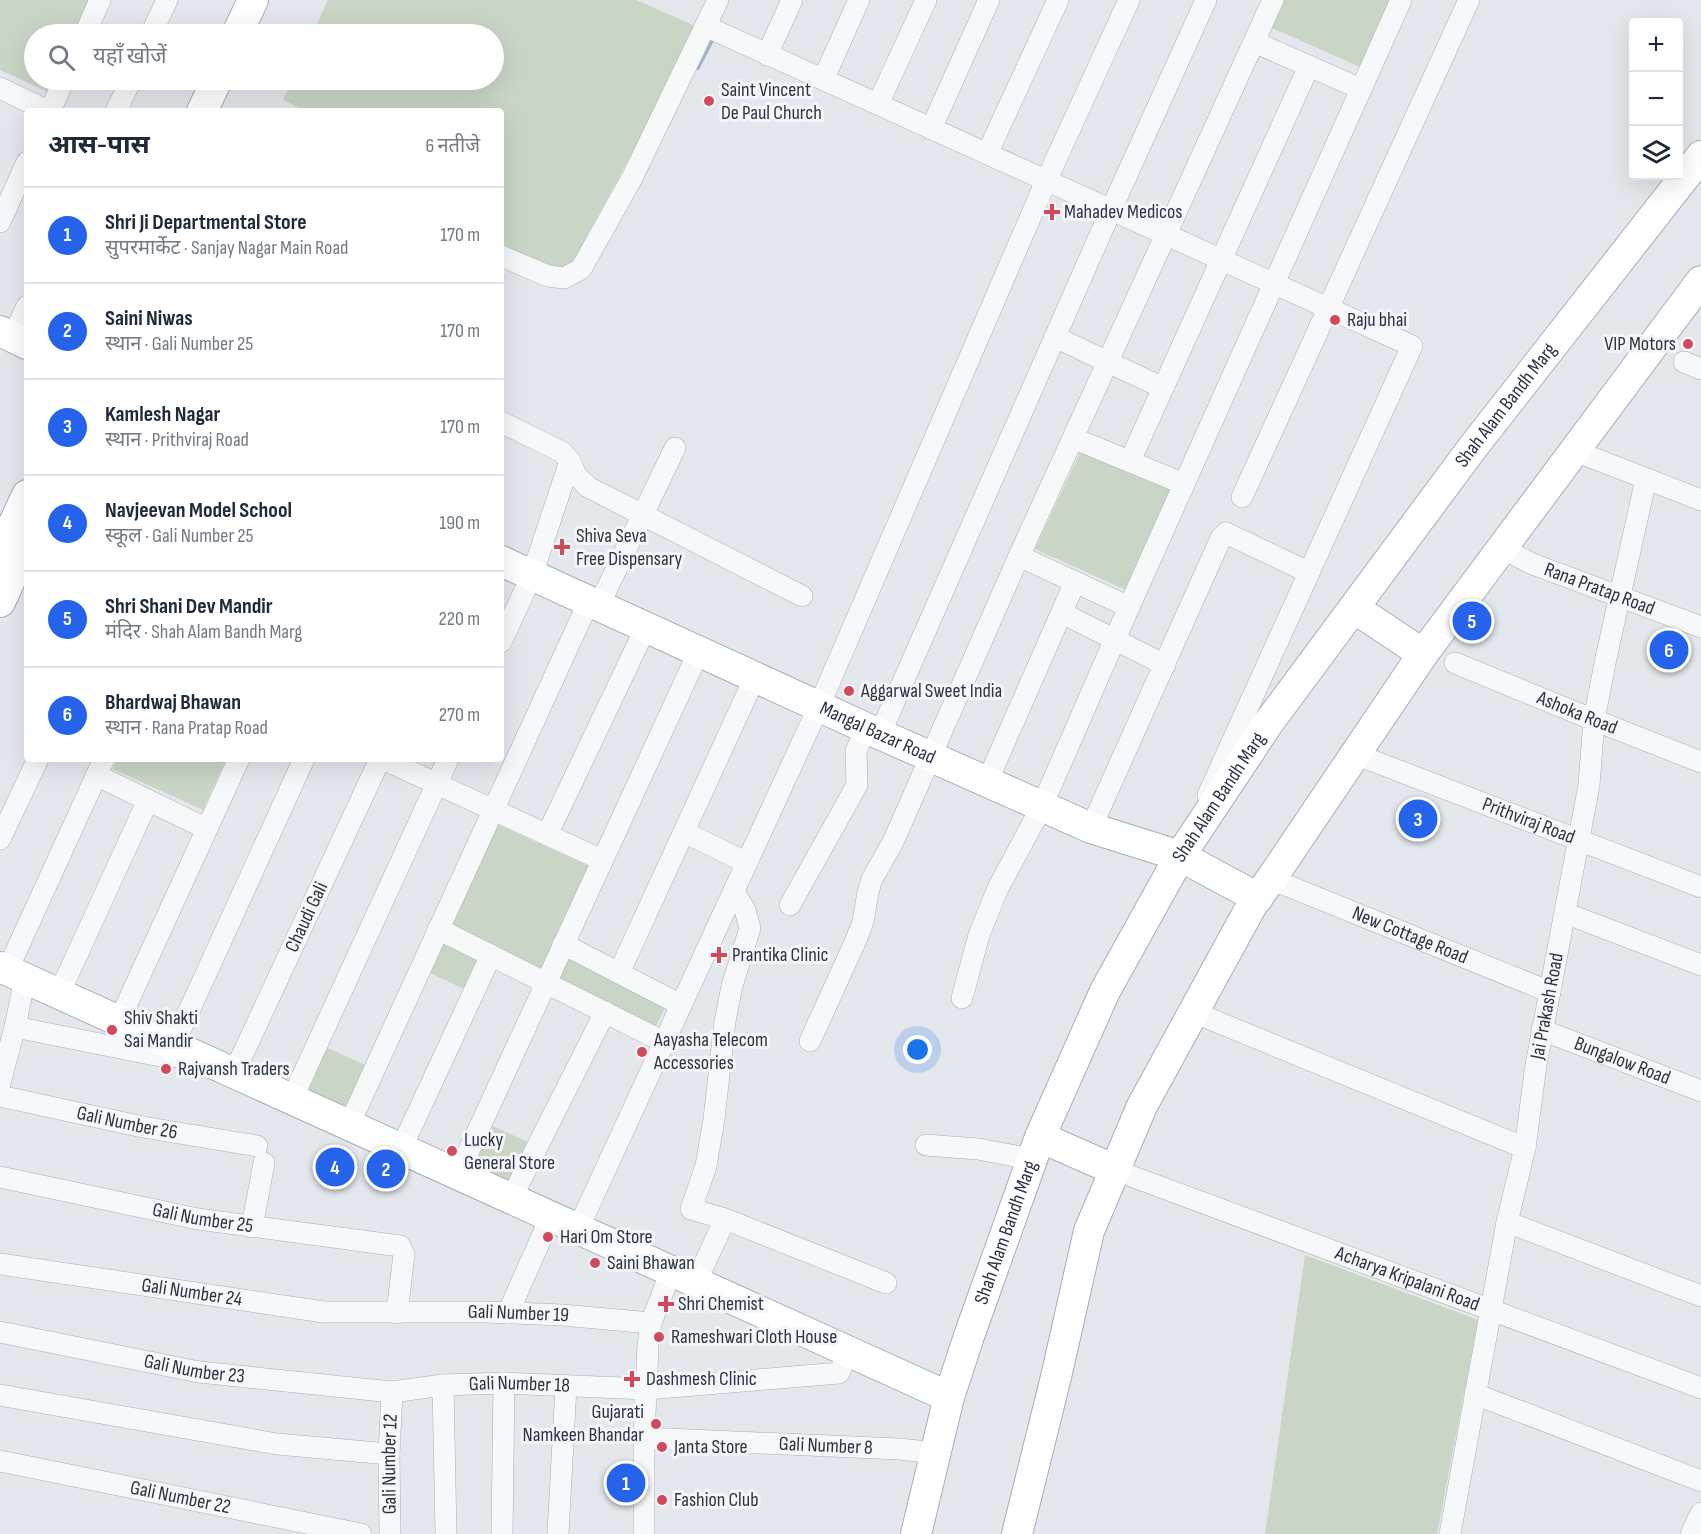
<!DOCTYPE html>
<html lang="hi">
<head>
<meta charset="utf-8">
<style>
	:root { --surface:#fff; --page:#f6f6f7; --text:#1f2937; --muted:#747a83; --line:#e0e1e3; --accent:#2563eb }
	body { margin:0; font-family:"Sofia Sans Condensed","Noto Sans Devanagari",sans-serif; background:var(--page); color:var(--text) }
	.controls { position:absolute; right:18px; top:18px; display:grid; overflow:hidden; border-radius:6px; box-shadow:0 6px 24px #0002 }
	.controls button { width:54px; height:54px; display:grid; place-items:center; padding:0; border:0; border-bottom:2px solid var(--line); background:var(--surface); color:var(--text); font:30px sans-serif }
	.you { position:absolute; left:918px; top:1050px; width:21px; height:21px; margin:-15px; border:4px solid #fff; border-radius:50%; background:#1a73e8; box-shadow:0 0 0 9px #1a73e833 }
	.badge { display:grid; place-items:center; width:39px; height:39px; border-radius:50%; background:var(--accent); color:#fff; font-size:20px; font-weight:700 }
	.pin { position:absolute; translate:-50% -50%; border:3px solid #fff; box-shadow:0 2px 6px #0006 }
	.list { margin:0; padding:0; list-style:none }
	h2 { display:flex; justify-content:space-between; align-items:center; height:78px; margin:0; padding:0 24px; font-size:26px }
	h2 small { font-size:20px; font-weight:400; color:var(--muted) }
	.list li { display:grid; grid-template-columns:39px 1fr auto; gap:18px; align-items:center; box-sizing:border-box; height:96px; padding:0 24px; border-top:2px solid var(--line) }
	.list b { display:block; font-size:22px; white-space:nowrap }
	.list p { margin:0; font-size:20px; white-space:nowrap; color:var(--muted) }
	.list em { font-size:20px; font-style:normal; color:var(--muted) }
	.icon { flex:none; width:33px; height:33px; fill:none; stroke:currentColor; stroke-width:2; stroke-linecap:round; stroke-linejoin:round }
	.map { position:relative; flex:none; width:1701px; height:1534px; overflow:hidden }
	.search { position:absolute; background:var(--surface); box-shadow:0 6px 24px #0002; left:24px; top:24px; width:480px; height:66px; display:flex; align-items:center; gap:15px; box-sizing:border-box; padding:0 21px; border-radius:33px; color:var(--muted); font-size:22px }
	.panel { position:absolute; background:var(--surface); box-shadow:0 6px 24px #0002; left:24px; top:108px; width:480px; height:654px; border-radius:6px }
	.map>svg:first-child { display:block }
	.green { fill:#c9d6c5 }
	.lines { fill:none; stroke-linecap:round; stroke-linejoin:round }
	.stream { stroke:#9fb4cc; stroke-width:6 }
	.street-casing { stroke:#a9aeb7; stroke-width:22 }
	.secondary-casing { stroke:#a9aeb7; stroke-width:32 }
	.street { stroke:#f7f8fa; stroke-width:21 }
	.secondary { stroke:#fff; stroke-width:30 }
	.poi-dot { fill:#d1495b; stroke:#f4f6f9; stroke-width:2 }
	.labels { text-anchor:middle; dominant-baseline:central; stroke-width:6; stroke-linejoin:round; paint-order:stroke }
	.poi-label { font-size:20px; fill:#2b3445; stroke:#f4f6f9; text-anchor:start }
	.street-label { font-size:20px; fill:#2b3445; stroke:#f4f6f9 }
</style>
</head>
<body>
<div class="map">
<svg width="1701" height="1534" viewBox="0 0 1701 1534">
	<rect width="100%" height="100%" fill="#e4e7ec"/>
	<g class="green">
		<path d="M0,0H90L74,34H34V80H54L48,92L0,70Z"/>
		<path d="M328,0H636L700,28L564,278L501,254V111H305L283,100L292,80H494V34H312Z"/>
		<path d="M1282,0H1390L1360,67L1270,27Z"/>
		<path d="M1083,446L1173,487L1126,590L1035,549Z"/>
		<path d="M117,759H226L203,810L113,769Z"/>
		<path d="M498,825L588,866L541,969L451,928Z"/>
		<path d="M444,941L481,959L466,990L430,973Z"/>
		<path d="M567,953L666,1005L654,1030L555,980Z"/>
		<path d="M323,1046L370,1067L347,1117L300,1096Z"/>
		<path d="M490,1125L530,1143L511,1182L472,1164Z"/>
		<path d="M1305,1255L1478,1320L1437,1534H1265Z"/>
	</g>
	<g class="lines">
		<path class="stream" d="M697,67L711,40"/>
		<g class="street-casing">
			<g id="street">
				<path d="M705,26L1412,346L1208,795"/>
				<path d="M85,34L100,0"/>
				<path d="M151,34L167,0"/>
				<path d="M1254,42L1361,89"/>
				<path d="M767,55L792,0"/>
				<path d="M823,80L859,0"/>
				<path d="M0,88L48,111"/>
				<path d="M878,104L926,0"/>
				<path d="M50,111L64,80"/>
				<path d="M116,111L131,80"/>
				<path d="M931,129L989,0"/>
				<path d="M987,154L1058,0"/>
				<path d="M0,222L27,162"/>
				<path d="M501,256L548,276L564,278L581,269L632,178L718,0"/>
				<path d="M13,337L27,306"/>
				<path d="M1055,337L1163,388"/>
				<path d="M1684,362L1701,369"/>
				<path d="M501,422L562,452L570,461L576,475L588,487L802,596"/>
				<path d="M1073,438L1184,484"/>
				<path d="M1575,451L1701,500"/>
				<path d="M1130,461L1309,66"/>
				<path d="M1242,497L1469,0"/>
				<path id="s1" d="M1502,548L1530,563L1701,627"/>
				<path d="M1019,556L1129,607"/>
				<path d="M599,605L675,448"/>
				<path d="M1062,613L1165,665"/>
				<path d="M501,642L532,575L570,461"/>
				<path id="s2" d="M1455,663L1594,720L1701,762"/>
				<path d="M880,734L1111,210L1206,0"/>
				<path id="s3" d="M1355,754L1701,887"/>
				<path d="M383,759L602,860"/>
				<path d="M96,775L207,829"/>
				<path d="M987,782L1075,582"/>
				<path d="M1091,828L1221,538L1226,533L1308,572"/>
				<path d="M684,832L747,863"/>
				<path d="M547,835L646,627"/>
				<path d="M0,839L38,759"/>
				<path id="s4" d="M1271,879L1550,992"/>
				<path d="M734,892L745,910L750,928L732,986L725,1021L714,1119L706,1166L691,1209L725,1219L886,1283"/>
				<path d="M790,905L857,785L856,751L866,728"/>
				<path d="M1565,913L1701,965"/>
				<path d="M438,929L664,1042"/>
				<path d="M563,944L681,1005"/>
				<path d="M7,971L104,759"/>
				<path d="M619,973L755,677"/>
				<path d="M59,994L148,800"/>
				<path d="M962,998L979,935L998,888L1042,806L1129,607L1401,0"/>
				<path d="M1193,1012L1525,1148"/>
				<path d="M119,1021L239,759"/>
				<path d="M15,1027L160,1056L189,1057"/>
				<path id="s5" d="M1542,1030L1701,1091"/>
				<path d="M810,1041L856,940L863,922L868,892L872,879L893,842L1019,556L1273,0"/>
				<path d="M173,1046L304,759"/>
				<path id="s6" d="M234,1073L380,759"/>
				<path d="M0,1083L15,1027L25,978"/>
				<path id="s7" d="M0,1096L143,1127L257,1146"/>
				<path d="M292,1099L448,759"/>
				<path d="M349,1125L589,601"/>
				<path d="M926,1145L978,1149L1031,1159"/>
				<path d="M401,1149L491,955"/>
				<path id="s8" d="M1115,1170L1701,1388"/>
				<path d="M458,1174L699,651"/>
				<path id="s9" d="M0,1177L198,1219L400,1246L404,1254L397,1313"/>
				<path d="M511,1199L605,1012"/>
				<path d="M1507,1222L1701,1296"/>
				<path d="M252,1227L264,1163"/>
				<path d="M578,1229L819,706L1046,181L1129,0"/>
				<path id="s10" d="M0,1264L324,1312H487L562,1315L651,1323"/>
				<path d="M696,1282L725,1219"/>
				<path d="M508,1313L551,1216"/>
				<path id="s11" d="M0,1332L199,1372L392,1392L443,1385L504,1383L647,1389L839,1373L849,1351"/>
				<path d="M443,1385L446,1534"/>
				<path d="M1475,1394L1701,1481"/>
				<path d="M0,1395L277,1444L389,1454"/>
				<path id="s12" d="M644,1438L899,1449L936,1453"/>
				<path id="s13" d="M0,1461L361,1534"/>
				<path id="s14" d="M390,1534L389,1454L392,1392"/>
				<path d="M502,1534L504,1383"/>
				<path d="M558,1534L566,1386"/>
				<path d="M644,1534V1438L648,1345L651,1323L671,1271"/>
				<path id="s15" d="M1450,1534L1507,1222L1525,1148L1536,1065L1589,785L1594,720L1606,658L1646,479"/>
				<path d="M1691,1534L1701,1513"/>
			</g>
		</g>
		<g class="secondary-casing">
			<g id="secondary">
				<path d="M237,34L253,0"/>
				<path d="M202,111L217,80"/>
				<path d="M0,331L27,344"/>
				<path d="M0,553L27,495"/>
				<path id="s16" d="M501,561L866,728L1091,828L1180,856L1258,898"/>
				<path d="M0,602L27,543"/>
				<path d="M1354,608L1423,654"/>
				<path d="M0,967L949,1397"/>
				<path d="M1040,1137L1115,1170"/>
				<path id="s17" d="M916,1534L949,1397L969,1336L1040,1137L1105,991L1180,856L1269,722L1473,447L1701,156"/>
				<path d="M1017,1534L1056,1377L1089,1231L1142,1106L1252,905L1271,879L1423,654L1701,281"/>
			</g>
		</g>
		<use href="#street" class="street"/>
		<use href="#secondary" class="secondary"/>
	</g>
	<g class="poi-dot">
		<circle cx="709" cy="101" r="6"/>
		<path d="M1049 203h6v6h6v6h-6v6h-6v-6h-6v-6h6z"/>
		<circle cx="1335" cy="320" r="6"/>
		<circle cx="1688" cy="344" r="6"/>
		<path d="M559 538h6v6h6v6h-6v6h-6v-6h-6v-6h6z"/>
		<circle cx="849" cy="691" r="6"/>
		<path d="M716 946h6v6h6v6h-6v6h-6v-6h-6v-6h6z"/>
		<circle cx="112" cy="1030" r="6"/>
		<circle cx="642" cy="1052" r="6"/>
		<circle cx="166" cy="1069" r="6"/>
		<circle cx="452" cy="1151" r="6"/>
		<circle cx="548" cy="1237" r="6"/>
		<circle cx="595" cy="1263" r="6"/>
		<path d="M663 1295h6v6h6v6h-6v6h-6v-6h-6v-6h6z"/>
		<circle cx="659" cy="1337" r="6"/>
		<path d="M629 1370h6v6h6v6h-6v6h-6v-6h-6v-6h6z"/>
		<circle cx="656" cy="1424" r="6"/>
		<circle cx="662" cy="1447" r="6"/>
		<circle cx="662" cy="1500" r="6"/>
	</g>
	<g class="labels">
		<g class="poi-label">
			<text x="721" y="90">Saint Vincent<tspan x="721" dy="23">De Paul Church</tspan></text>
			<text x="1064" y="212">Mahadev Medicos</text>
			<text x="1347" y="320">Raju bhai</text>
			<text x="1676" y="344" text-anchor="end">VIP Motors</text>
			<text x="576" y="536">Shiva Seva<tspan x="576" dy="23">Free Dispensary</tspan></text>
			<text x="861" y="691">Aggarwal Sweet India</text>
			<text x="732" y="955">Prantika Clinic</text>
			<text x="124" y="1018">Shiv Shakti<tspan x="124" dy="23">Sai Mandir</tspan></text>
			<text x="654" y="1040">Aayasha Telecom<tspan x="654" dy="23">Accessories</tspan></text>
			<text x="178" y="1069">Rajvansh Traders</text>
			<text x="464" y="1140">Lucky<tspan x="464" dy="23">General Store</tspan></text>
			<text x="560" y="1237">Hari Om Store</text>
			<text x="607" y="1263">Saini Bhawan</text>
			<text x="678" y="1304">Shri Chemist</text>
			<text x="671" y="1337">Rameshwari Cloth House</text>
			<text x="646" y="1379">Dashmesh Clinic</text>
			<text x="644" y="1412" text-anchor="end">Gujarati<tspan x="644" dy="23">Namkeen Bhandar</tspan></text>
			<text x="674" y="1447">Janta Store</text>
			<text x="674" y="1500">Fashion Club</text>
		</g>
		<g class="street-label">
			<text stroke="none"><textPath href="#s17" startOffset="1287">Shah Alam Bandh Marg</textPath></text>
			<text stroke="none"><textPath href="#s1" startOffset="106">Rana Pratap Road</textPath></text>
			<text stroke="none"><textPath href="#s2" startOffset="132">Ashoka Road</textPath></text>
			<text stroke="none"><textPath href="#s16" startOffset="414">Mangal Bazar Road</textPath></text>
			<text stroke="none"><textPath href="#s17" startOffset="801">Shah Alam Bandh Marg</textPath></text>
			<text stroke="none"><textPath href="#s3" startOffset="186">Prithviraj Road</textPath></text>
			<text stroke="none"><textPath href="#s6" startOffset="172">Chaudi Gali</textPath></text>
			<text stroke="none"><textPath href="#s4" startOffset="150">New Cottage Road</textPath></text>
			<text stroke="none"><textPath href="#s15" startOffset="537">Jai Prakash Road</textPath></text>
			<text stroke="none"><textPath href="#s5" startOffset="86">Bungalow Road</textPath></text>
			<text stroke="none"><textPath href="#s7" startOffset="130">Gali Number 26</textPath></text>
			<text stroke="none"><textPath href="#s9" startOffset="207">Gali Number 25</textPath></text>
			<text stroke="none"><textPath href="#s17" startOffset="315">Shah Alam Bandh Marg</textPath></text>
			<text stroke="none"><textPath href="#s8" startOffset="312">Acharya Kripalani Road</textPath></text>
			<text stroke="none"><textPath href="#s10" startOffset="194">Gali Number 24</textPath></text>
			<text stroke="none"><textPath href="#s10" startOffset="522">Gali Number 19</textPath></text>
			<text stroke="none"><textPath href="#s11" startOffset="198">Gali Number 23</textPath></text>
			<text stroke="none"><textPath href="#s11" startOffset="525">Gali Number 18</textPath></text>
			<text stroke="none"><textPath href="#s12" startOffset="182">Gali Number 8</textPath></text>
			<text stroke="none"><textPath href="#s14" startOffset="70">Gali Number 12</textPath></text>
			<text stroke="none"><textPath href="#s13" startOffset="184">Gali Number 22</textPath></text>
		</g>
	</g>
</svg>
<div class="controls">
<button>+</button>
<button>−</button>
<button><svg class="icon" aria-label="layers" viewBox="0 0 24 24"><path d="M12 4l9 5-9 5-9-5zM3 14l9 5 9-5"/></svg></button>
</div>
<div class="you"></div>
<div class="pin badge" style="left:626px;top:1483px">1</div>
<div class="pin badge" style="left:386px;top:1169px">2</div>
<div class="pin badge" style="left:1418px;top:819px">3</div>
<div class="pin badge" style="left:335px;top:1167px">4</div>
<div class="pin badge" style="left:1472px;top:621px">5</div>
<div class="pin badge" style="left:1669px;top:650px">6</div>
<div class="search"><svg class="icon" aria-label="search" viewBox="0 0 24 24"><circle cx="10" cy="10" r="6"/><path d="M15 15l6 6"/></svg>यहाँ खोजें</div>
<section class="panel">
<h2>आस-पास<small>6 नतीजे</small></h2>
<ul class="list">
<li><span class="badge">1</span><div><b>Shri Ji Departmental Store</b><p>सुपरमार्केट · Sanjay Nagar Main Road</p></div><em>170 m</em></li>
<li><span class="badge">2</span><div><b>Saini Niwas</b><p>स्थान · Gali Number 25</p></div><em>170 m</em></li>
<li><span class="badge">3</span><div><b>Kamlesh Nagar</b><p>स्थान · Prithviraj Road</p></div><em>170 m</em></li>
<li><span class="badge">4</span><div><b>Navjeevan Model School</b><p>स्कूल · Gali Number 25</p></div><em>190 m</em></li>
<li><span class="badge">5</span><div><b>Shri Shani Dev Mandir</b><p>मंदिर · Shah Alam Bandh Marg</p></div><em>220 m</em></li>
<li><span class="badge">6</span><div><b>Bhardwaj Bhawan</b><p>स्थान · Rana Pratap Road</p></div><em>270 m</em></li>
</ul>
</section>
</div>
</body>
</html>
